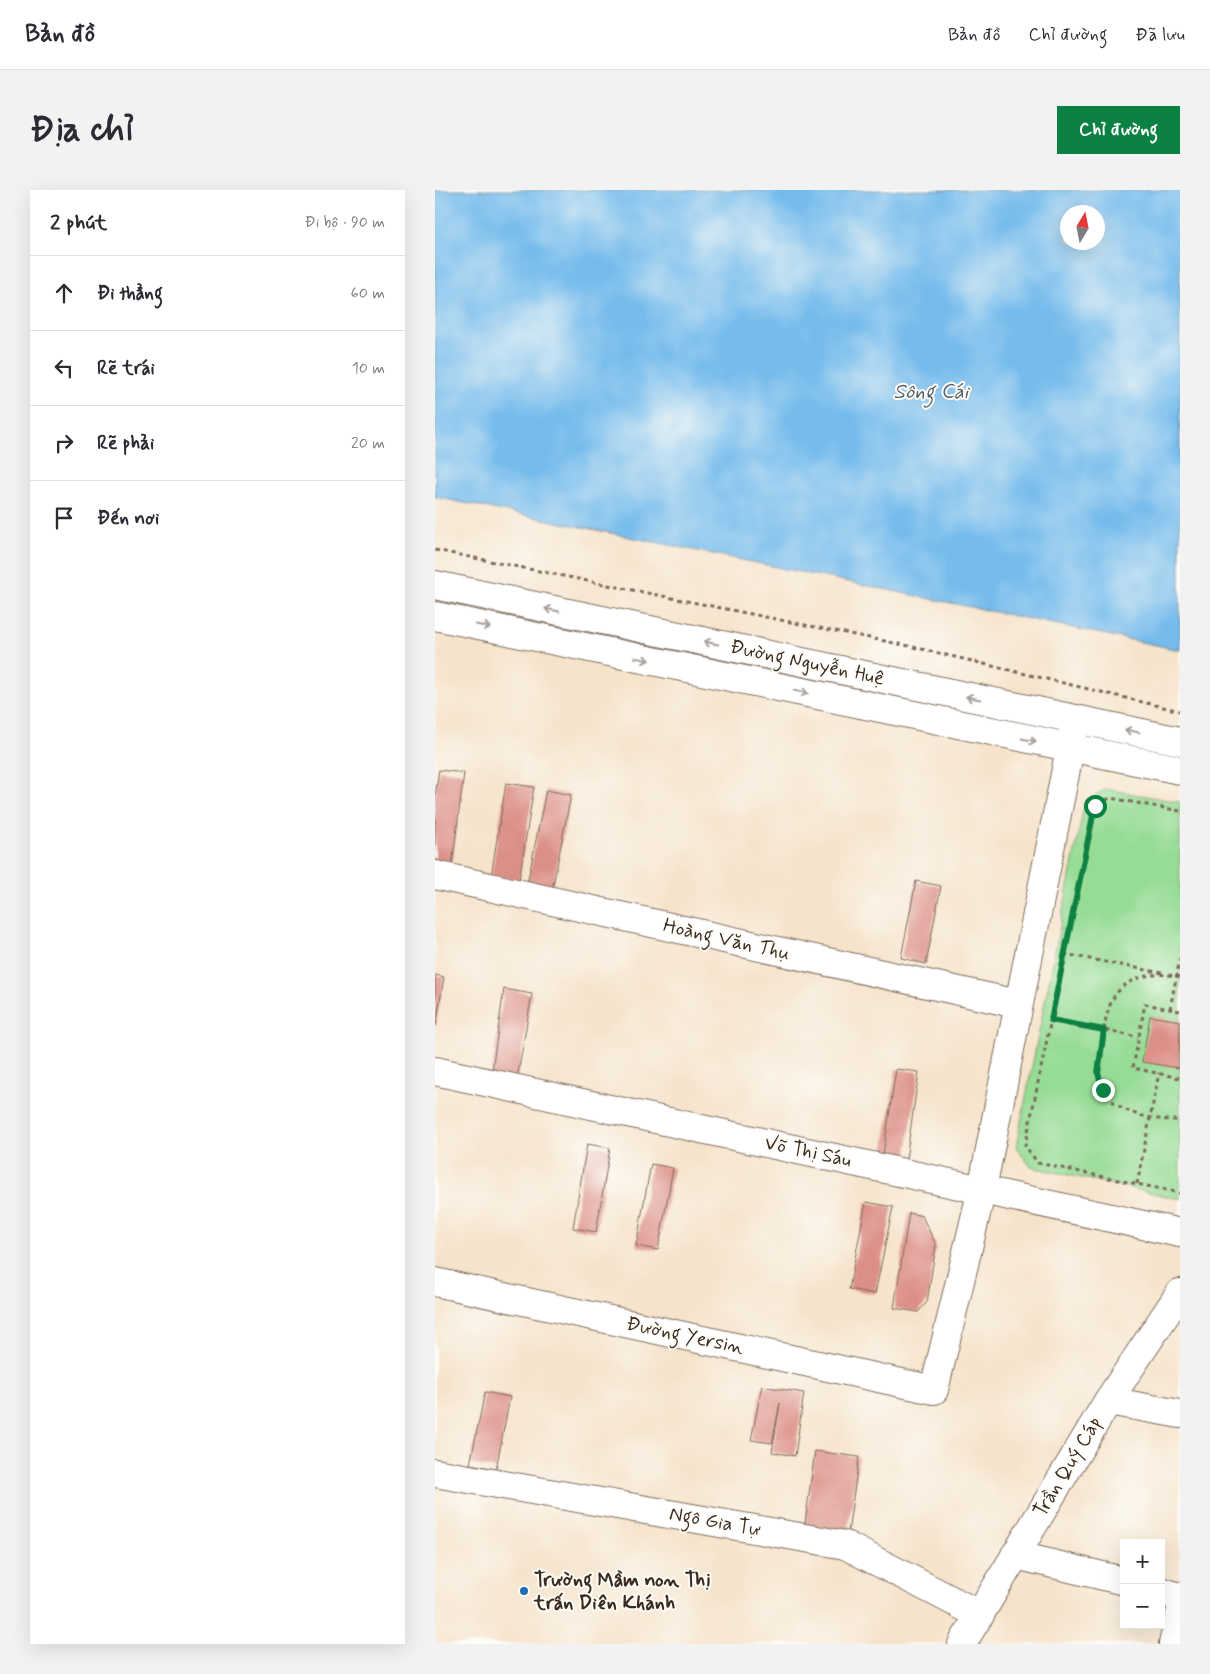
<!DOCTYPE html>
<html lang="vi">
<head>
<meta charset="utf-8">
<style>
	:root { --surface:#fff; --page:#f2f2f3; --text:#2b2b33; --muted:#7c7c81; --line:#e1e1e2; --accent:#0b8043 }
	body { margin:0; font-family:Mynerve,sans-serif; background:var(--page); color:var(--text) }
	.controls { position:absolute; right:15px; bottom:15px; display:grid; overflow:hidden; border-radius:0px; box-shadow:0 5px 20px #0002 }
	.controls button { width:45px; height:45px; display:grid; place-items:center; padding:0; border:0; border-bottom:1px solid var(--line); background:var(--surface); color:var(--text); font:25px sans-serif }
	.compass { position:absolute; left:625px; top:15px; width:45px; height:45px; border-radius:50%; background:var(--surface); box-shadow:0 5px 20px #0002; rotate:10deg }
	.stop { position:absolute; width:15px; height:15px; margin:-11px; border:4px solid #0b8043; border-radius:50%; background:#fff }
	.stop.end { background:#0b8043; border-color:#fff; box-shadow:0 1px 5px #0008 }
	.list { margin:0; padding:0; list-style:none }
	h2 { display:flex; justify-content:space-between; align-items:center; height:65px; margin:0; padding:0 20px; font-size:21px }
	h2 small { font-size:16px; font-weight:400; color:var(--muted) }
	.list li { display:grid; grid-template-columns:32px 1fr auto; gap:15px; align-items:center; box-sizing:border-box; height:75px; padding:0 20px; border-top:1px solid var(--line) }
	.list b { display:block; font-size:19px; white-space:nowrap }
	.list em { font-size:16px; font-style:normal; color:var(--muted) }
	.icon { flex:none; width:28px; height:28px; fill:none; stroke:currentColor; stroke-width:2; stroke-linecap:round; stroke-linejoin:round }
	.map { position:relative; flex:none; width:745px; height:1454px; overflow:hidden; border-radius:0px }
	header { display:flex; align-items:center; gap:30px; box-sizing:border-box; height:70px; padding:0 25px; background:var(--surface); border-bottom:1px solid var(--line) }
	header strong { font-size:24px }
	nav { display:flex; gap:28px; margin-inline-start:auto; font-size:18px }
	.intro { display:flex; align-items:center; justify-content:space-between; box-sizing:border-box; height:120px; padding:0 30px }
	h1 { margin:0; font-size:35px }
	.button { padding:12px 22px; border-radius:0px; background:var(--accent); color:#fff; font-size:18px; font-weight:700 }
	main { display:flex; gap:30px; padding:0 30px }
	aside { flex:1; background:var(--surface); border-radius:0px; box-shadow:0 5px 20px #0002 }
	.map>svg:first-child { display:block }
	.green { fill:#96dc95; stroke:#68835a }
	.water { fill:#74bbec; stroke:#587285; fill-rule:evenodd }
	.building { fill:#dc8f87 }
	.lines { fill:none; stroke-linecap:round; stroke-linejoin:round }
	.minor-casing { stroke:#7c6b5b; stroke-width:30 }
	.tertiary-casing { stroke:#7c6b5b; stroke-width:30 }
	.secondary-casing { stroke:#7c6b5b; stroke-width:30 }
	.path { stroke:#7c6b5b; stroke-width:3; stroke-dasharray:4 4; stroke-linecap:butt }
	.minor { stroke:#fff; stroke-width:28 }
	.tertiary { stroke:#fff; stroke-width:28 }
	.secondary { stroke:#fff; stroke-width:28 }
	.oneway { stroke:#a79f9a }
	.route { stroke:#0b8043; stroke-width:6 }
	.poi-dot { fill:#1f6fb2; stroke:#fdfcf7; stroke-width:2 }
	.labels { text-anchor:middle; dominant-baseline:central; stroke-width:4; stroke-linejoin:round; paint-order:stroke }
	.street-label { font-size:20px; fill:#3b2a1e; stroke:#fdfcf7 }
	.poi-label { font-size:20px; font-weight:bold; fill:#3b2a1e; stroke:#fdfcf7; text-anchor:start }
	.water-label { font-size:21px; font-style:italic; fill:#4f5d66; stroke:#fdfcf7 }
</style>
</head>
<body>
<header>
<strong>Bản đồ</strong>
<nav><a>Bản đồ</a><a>Chỉ đường</a><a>Đã lưu</a></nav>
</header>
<div class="intro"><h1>Địa chỉ</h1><a class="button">Chỉ đường</a></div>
<main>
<aside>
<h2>2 phút<small>Đi bộ · 90 m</small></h2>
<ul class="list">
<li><svg class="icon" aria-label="ahead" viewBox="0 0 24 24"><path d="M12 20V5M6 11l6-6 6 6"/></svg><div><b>Đi thẳng</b></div><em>60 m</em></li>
<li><svg class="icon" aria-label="left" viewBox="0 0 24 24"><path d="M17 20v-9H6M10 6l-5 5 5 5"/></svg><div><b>Rẽ trái</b></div><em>10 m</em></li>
<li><svg class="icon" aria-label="right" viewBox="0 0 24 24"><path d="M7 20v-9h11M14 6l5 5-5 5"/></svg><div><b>Rẽ phải</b></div><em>20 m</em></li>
<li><svg class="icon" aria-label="arrive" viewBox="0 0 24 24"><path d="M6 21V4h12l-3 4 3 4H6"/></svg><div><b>Đến nơi</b></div></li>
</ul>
</aside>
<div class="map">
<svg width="745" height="1454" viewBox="0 0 745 1454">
	<rect width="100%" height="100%" fill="#fdfcf7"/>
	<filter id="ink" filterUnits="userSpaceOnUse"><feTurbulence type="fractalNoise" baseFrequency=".02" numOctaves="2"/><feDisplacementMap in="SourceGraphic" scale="10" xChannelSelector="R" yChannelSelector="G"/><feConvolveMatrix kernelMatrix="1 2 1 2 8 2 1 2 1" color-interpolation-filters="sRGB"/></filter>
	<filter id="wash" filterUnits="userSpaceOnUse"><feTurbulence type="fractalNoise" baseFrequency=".0096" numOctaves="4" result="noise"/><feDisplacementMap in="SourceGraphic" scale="20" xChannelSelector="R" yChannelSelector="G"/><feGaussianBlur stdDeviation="1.12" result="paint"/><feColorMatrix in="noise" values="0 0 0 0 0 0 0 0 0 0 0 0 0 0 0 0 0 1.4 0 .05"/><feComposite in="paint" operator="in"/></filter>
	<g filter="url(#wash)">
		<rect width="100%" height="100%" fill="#f6e3cb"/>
		<path class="green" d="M671,599L745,612V1009L596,977L581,957L650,611Z"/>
		<path class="water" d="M0,0H745V460L0,307ZM632,22H662V52H632Z"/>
		<g id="blocks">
			<g class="building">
				<path d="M4,580L29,583L17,676L0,674V606Z"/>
				<path d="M71,593L99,597L84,690L56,686Z"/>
				<path d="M111,600L136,605L117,700L92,695Z"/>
				<path d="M481,691L506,696L491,774L466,768Z"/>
				<path d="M0,785L9,787L1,836H0Z"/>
				<path d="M69,799L97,804L81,895L56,887Z"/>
				<path d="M715,826L745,831L744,878L707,872Z"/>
				<path d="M461,879L484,882L471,969L448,965Z"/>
				<path d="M152,954L175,958L161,1042L138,1038Z"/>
				<path d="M216,974L238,978L223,1060L201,1056Z"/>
				<path d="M431,1012L458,1017L440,1104L414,1099Z"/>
				<path d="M474,1023L487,1026L501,1055L492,1112L483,1122L459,1118Z"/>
				<path d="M327,1196L369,1203L360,1266L337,1262L345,1213L337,1253L316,1250Z"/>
				<path d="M50,1202L75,1207L61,1279L35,1274Z"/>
				<path d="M380,1261L424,1267L413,1343L370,1333Z"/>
			</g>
		</g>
	</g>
	<g filter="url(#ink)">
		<use href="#blocks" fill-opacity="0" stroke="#7c6b5b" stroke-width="1"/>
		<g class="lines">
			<g class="minor-casing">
				<g id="minor">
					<path d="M0,685L583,814"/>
					<path d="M0,881L745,1043"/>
					<path d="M0,1092L499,1200L547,999L641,529"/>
					<path d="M673,1211L745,1224"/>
					<path d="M0,1283L410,1355L545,1425"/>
					<path d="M580,1365L689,1391"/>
					<path d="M726,1401L744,1407L745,1413"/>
					<path d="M738,1454L745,1424"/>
				</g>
			</g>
			<g class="tertiary-casing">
				<path id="tertiary" d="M527,1454L673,1211L745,1103"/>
			</g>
			<g class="secondary-casing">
				<g id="secondary">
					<path d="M0,395L745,551"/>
					<path d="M0,426L745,580"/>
				</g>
			</g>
			<g class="path">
				<path d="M0,360L474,456L745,521"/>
				<path d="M745,621L675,608L660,616L590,956L603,973L745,1003"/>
				<path d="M629,764L727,783"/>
				<path d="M745,787C734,784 722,784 711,786C675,794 671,821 667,853C666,863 663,874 663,884C667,921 714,931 745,930"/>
				<path d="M735,819L745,768"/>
				<path d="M745,821L710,814L698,878L745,888"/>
				<path d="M616,830L703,847"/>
				<path d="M702,994L724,883"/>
			</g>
			<use href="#minor" class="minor"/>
			<use href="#tertiary" class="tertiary"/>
			<use href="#secondary" class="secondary"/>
		</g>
		<defs><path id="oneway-shaft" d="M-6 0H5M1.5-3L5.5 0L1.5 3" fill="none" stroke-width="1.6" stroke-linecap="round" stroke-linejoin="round" transform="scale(1.25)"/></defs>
		<g class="oneway">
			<use href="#oneway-shaft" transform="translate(117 420) rotate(-168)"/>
			<use href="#oneway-shaft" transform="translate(48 436) rotate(12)"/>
			<use href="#oneway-shaft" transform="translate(276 453) rotate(-168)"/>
			<use href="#oneway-shaft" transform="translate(207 469) rotate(12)"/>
			<use href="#oneway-shaft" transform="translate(366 502) rotate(12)"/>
			<use href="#oneway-shaft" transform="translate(538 508) rotate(-168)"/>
			<use href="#oneway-shaft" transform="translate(697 541) rotate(-168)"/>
			<use href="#oneway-shaft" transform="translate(594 550) rotate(12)"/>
		</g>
	</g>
	<g class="lines" filter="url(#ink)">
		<path class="route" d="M660,616L616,830L669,840L663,883L668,900"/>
	</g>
	<circle class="poi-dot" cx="89" cy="1401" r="5"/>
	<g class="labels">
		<g class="street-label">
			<text transform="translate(372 473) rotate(12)">Đường Nguyễn Huệ</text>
			<text transform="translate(292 750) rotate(13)">Hoàng Văn Thụ</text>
			<text transform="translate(373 962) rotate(12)">Võ Thị Sáu</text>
			<text transform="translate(250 1146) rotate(12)">Đường Yersin</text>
			<text transform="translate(633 1277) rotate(-59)">Trần Quý Cáp</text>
			<text transform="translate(280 1332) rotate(10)">Ngô Gia Tự</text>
		</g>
		<g class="poi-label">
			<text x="99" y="1390">Trường Mầm non Thị<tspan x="99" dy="23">trấn Diên Khánh</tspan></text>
		</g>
		<g class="water-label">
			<text x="496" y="202">Sông Cái</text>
		</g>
	</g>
</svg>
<div class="controls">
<button>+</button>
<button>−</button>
</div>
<svg class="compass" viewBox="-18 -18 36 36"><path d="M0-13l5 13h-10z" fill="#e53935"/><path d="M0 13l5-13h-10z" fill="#7c7c81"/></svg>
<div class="stop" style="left:660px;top:616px"></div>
<div class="stop end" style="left:668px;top:900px"></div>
</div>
</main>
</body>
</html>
